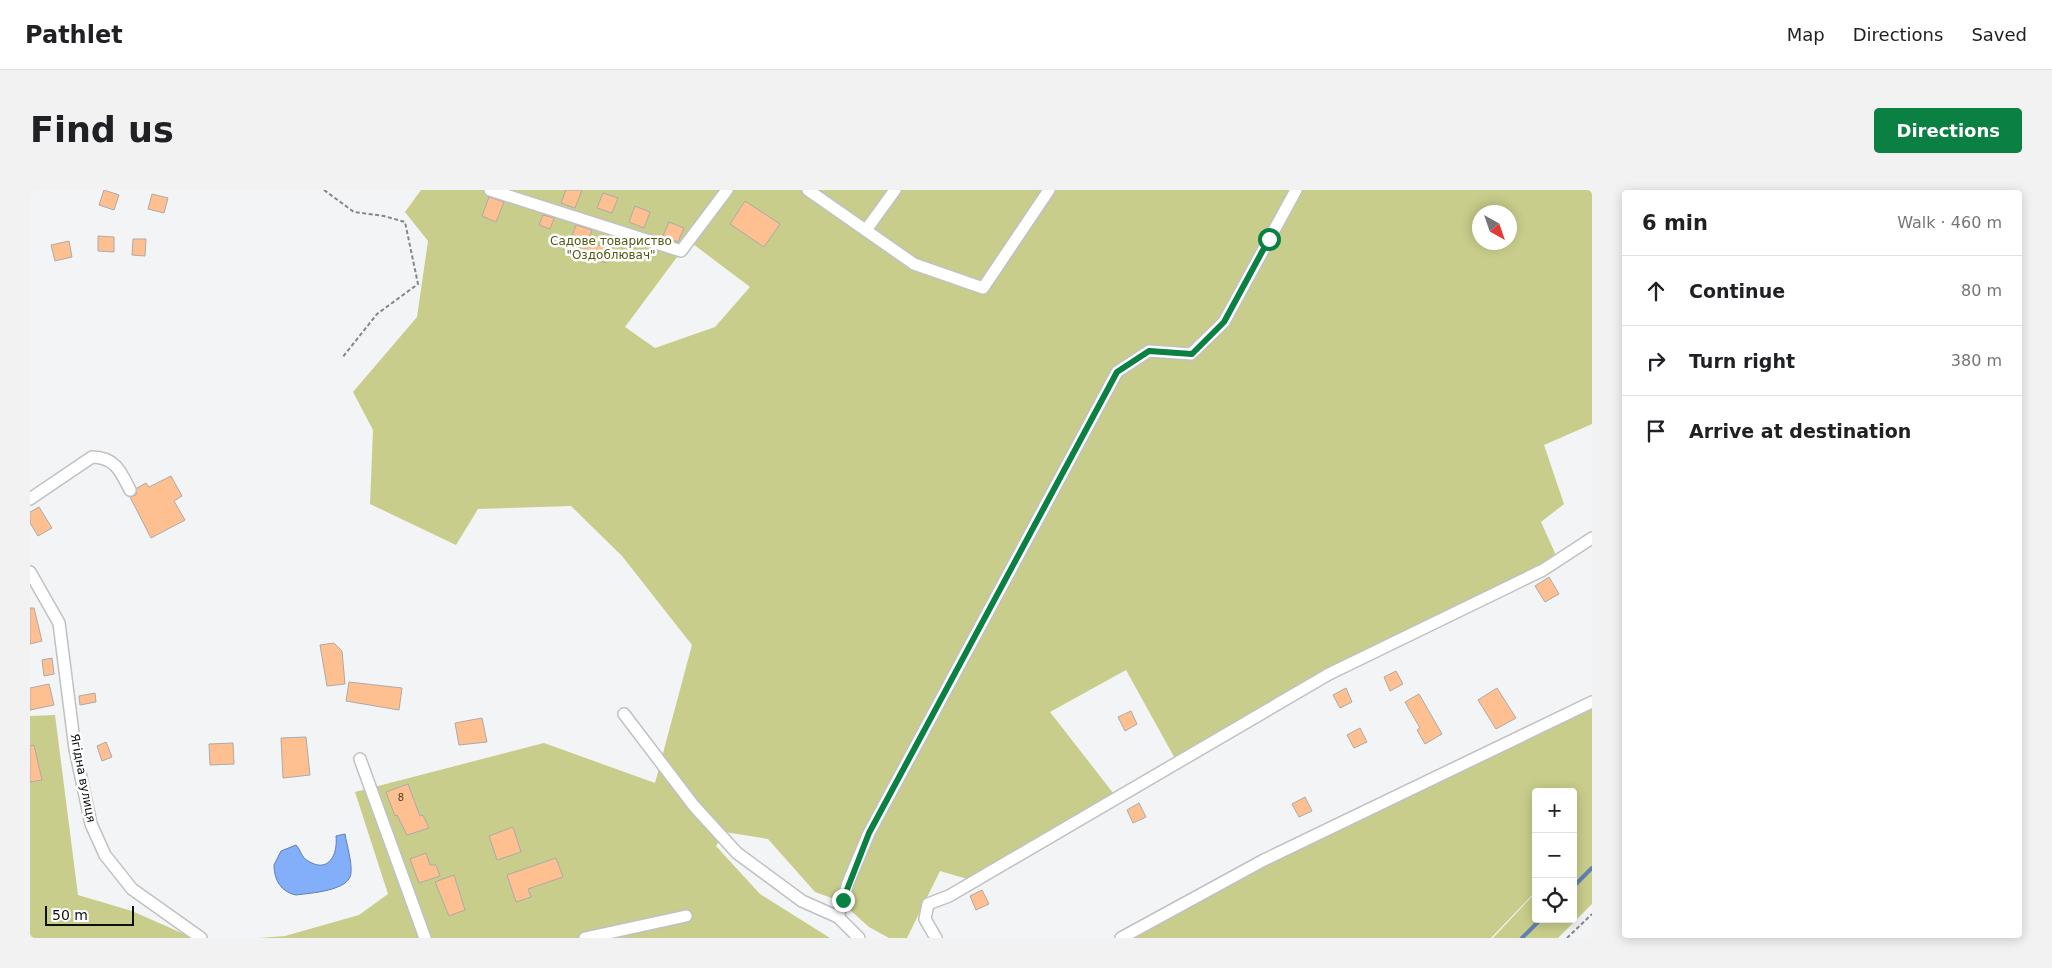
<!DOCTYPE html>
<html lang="en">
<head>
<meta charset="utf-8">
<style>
	:root { --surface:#fff; --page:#f2f2f2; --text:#202124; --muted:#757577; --line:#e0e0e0; --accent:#0b8043 }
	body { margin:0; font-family:"DejaVu Sans",sans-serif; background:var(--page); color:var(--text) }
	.controls { position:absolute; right:15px; bottom:15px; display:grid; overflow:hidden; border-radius:5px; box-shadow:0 2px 12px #0003 }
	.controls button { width:45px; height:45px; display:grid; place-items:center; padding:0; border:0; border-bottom:1px solid var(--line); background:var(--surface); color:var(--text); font:25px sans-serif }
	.compass { position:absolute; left:1442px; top:15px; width:45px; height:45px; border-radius:50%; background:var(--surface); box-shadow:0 2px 12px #0003; rotate:140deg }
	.scale { position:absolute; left:15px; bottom:12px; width:89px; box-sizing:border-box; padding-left:5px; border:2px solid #0f1010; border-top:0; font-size:14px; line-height:18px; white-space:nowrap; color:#0f1010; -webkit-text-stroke:4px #fff; paint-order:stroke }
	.stop { position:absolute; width:15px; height:15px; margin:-11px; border:4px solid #0b8043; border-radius:50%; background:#fff }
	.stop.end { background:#0b8043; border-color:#fff; box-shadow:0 1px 5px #0008 }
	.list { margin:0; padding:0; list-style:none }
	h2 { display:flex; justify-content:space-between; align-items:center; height:65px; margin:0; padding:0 20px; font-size:21px }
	h2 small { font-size:16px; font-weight:400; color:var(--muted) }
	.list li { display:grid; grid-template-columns:32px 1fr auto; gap:15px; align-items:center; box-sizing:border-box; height:70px; padding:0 20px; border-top:1px solid var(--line) }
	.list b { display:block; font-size:19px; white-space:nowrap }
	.list em { font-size:16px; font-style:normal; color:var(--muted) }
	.icon { flex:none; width:28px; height:28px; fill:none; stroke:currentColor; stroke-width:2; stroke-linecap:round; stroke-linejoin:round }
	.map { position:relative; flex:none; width:1562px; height:748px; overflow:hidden; border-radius:5px }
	header { display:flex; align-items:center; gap:30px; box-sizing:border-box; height:70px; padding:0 25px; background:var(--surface); border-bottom:1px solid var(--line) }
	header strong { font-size:24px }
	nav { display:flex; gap:28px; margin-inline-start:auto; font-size:18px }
	.intro { display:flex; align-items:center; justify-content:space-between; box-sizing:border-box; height:120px; padding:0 30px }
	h1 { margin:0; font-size:35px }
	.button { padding:12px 22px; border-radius:5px; background:var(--accent); color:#fff; font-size:18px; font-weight:700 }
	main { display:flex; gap:30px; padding:0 30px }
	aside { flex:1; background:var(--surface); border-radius:5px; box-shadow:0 2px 12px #0003 }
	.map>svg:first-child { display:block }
	.green { fill:#c8cd8b; fill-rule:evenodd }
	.water { fill:#83aef9; stroke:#607fb3 }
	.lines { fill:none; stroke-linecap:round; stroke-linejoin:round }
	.stream { stroke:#607fb3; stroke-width:4 }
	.building { fill:#fec090; stroke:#adaaa9 }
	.minor-casing { stroke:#c0c1c3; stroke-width:14 }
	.path { stroke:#858687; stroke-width:2; stroke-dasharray:4 2.5; stroke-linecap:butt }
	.minor { stroke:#fff; stroke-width:11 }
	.route { stroke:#0b8043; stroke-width:6 }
	.labels { text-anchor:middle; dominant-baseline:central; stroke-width:5; stroke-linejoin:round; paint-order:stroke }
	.number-label { font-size:10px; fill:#4b3c30 }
	.park-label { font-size:12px; fill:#565913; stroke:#fff }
	.street-label { font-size:12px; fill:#0f1010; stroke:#fff }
</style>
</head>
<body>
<header>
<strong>Pathlet</strong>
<nav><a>Map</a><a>Directions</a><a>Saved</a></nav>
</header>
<div class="intro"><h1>Find us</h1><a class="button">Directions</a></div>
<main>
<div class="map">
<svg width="1562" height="748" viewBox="0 0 1562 748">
	<rect width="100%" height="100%" fill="#f3f4f6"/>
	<g class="green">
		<path d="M391,0H1562V234L1514,255L1534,314L1511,332L1525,363L1513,380L1299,484L1148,574L1096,480L1020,522L1087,608L944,691L910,681L877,748H859L839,737L810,711L785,702L738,649L695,642L686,656L730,704L800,748H229L255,746L329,725L358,704L325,602L514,553L625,593L662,455L592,366L541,316L448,319L426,355L340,314L343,240L323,202L387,127L398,51L375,22ZM1450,22H1480V52H1450ZM659,51L720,97L685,137L625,158L595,137Z"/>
		<path d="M1562,512V714L1528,748H1463L1506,702V729H1543V602H1506V701L1461,748H1091L1234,670Z"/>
		<path d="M25,525L48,705L102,721L163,748H0V526Z"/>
	</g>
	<path class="water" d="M315,644C317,656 322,671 321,683C320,701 280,703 266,705C251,702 244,690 244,675L251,661L266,655C271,660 271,667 278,671C299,684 308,664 306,646Z"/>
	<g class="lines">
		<g class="stream">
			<path d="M1543,697L1562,678"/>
			<path d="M1492,748L1511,729"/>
		</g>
	</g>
	<g class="building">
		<path d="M74,0L89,5L84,20L69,15Z"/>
		<path d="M536,0H552L545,18L531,13Z"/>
		<path d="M573,3L588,8L582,23L567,18Z"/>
		<path d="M122,4L138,8L134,23L118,19Z"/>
		<path d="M459,7L474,12L466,32L452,26Z"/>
		<path d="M715,11L750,34L734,57L700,34Z"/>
		<path d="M605,16L620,22L614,38L599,32Z"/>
		<path d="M513,25L524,28L520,39L509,35Z"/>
		<path d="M639,32L654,38L648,52L633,46Z"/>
		<path d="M546,35L562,40L556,58L540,52Z"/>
		<path d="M68,46L84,47V62L68,61Z"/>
		<path d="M103,49H116L115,66L102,65Z"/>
		<path d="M39,51L42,67L25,71L21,55Z"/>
		<path d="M558,51L581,60L576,73L553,64Z"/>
		<path d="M141,286L152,306L144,311L155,330L121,348L100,307L106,305L107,298L116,293L119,297Z"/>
		<path d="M9,317L22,338L8,346L0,333V322Z"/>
		<path d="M1519,387L1529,404L1515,412L1505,396Z"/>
		<path d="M0,418H4L12,451L0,454Z"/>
		<path d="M304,453L312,461L315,494L297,496L290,455Z"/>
		<path d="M22,468L24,484L14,486L12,470Z"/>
		<path d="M1366,481L1373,494L1360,501L1354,487Z"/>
		<path d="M319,492L372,498L369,520L316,511Z"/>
		<path d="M19,494L24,515L0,520V498Z"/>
		<path d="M1316,498L1322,512L1310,518L1303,505Z"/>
		<path d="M1467,498L1486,528L1466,539L1448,510Z"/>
		<path d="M65,503L66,512L50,515L49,506Z"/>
		<path d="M1389,504L1412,544L1395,554L1387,540L1390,538L1375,512Z"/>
		<path d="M1101,521L1107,534L1095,541L1088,527Z"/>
		<path d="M452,528L457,552L429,555L425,533Z"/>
		<path d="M1330,538L1337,552L1324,558L1317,545Z"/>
		<path d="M276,547L280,585L253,588L251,548Z"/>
		<path d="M76,552L82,567L72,571L67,556Z"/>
		<path d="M203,553L204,574L180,575L179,554Z"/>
		<path d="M4,555L12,590L0,592V556Z"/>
		<path d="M378,594L390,626L393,625L399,638L377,645L367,625L365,626L356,602Z"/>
		<path d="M1275,607L1282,621L1269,627L1262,614Z"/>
		<path d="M1109,613L1116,627L1103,633L1097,620Z"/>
		<path d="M483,637L491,662L467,670L459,646Z"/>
		<path d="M396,663L400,675H406L410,686L389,693L380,669Z"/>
		<path d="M526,668L533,687L498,699L501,707L486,712L477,685Z"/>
		<path d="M424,685L435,720L419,726L405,692Z"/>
		<path d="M952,700L959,714L946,720L940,706Z"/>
	</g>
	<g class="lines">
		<g class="minor-casing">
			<g id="minor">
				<path d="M460,0L651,61L697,0"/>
				<path d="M778,0L884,74L953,98L1019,0"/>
				<path d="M836,40L865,0"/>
				<path d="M0,309L62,267C85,267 91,282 100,300"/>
				<path d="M0,382L29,433L45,559L61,634L75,665L102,699L171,748"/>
				<path d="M594,524L664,616L707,663L772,711L808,727"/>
				<path d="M330,569L395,748"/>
				<path d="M555,748L656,726"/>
				<path d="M829,748L808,727L818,693L839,643L1087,182L1119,161L1161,164L1194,132L1266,0"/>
				<path d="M906,748L895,729L898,714L919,706L1299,484L1513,380L1562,348"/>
				<path d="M1091,748L1234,670L1562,512"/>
			</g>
		</g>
		<g class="path">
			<path d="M294,0L324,22L354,26L375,32L388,94L347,124L312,168"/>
			<path d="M1537,748L1562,724"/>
		</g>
		<use href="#minor" class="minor"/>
	</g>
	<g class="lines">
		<path class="route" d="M813,710L839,643L1087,182L1119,161L1162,164L1194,132L1239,49"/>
	</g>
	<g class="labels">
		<g class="number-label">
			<text x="371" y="607">8</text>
		</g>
		<g class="park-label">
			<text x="581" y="51">Садове товариство<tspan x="581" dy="14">"Оздоблювач"</tspan></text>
		</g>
		<g class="street-label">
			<text transform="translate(53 588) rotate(79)">Ягідна вулиця</text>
		</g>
	</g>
</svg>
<div class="controls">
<button>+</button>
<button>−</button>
<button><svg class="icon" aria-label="locate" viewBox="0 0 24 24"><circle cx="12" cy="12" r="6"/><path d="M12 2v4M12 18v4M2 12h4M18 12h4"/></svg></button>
</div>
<svg class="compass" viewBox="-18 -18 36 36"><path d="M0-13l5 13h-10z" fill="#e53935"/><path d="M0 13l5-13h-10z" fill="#757577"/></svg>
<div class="scale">50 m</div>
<div class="stop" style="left:1239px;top:49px"></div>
<div class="stop end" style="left:813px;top:710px"></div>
</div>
<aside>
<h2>6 min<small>Walk · 460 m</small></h2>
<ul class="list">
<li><svg class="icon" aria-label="ahead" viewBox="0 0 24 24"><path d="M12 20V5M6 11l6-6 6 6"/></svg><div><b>Continue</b></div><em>80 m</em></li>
<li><svg class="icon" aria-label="right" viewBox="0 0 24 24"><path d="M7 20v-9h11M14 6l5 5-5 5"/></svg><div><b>Turn right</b></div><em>380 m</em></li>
<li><svg class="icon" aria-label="arrive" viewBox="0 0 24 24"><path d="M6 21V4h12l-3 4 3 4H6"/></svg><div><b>Arrive at destination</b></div></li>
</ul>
</aside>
</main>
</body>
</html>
